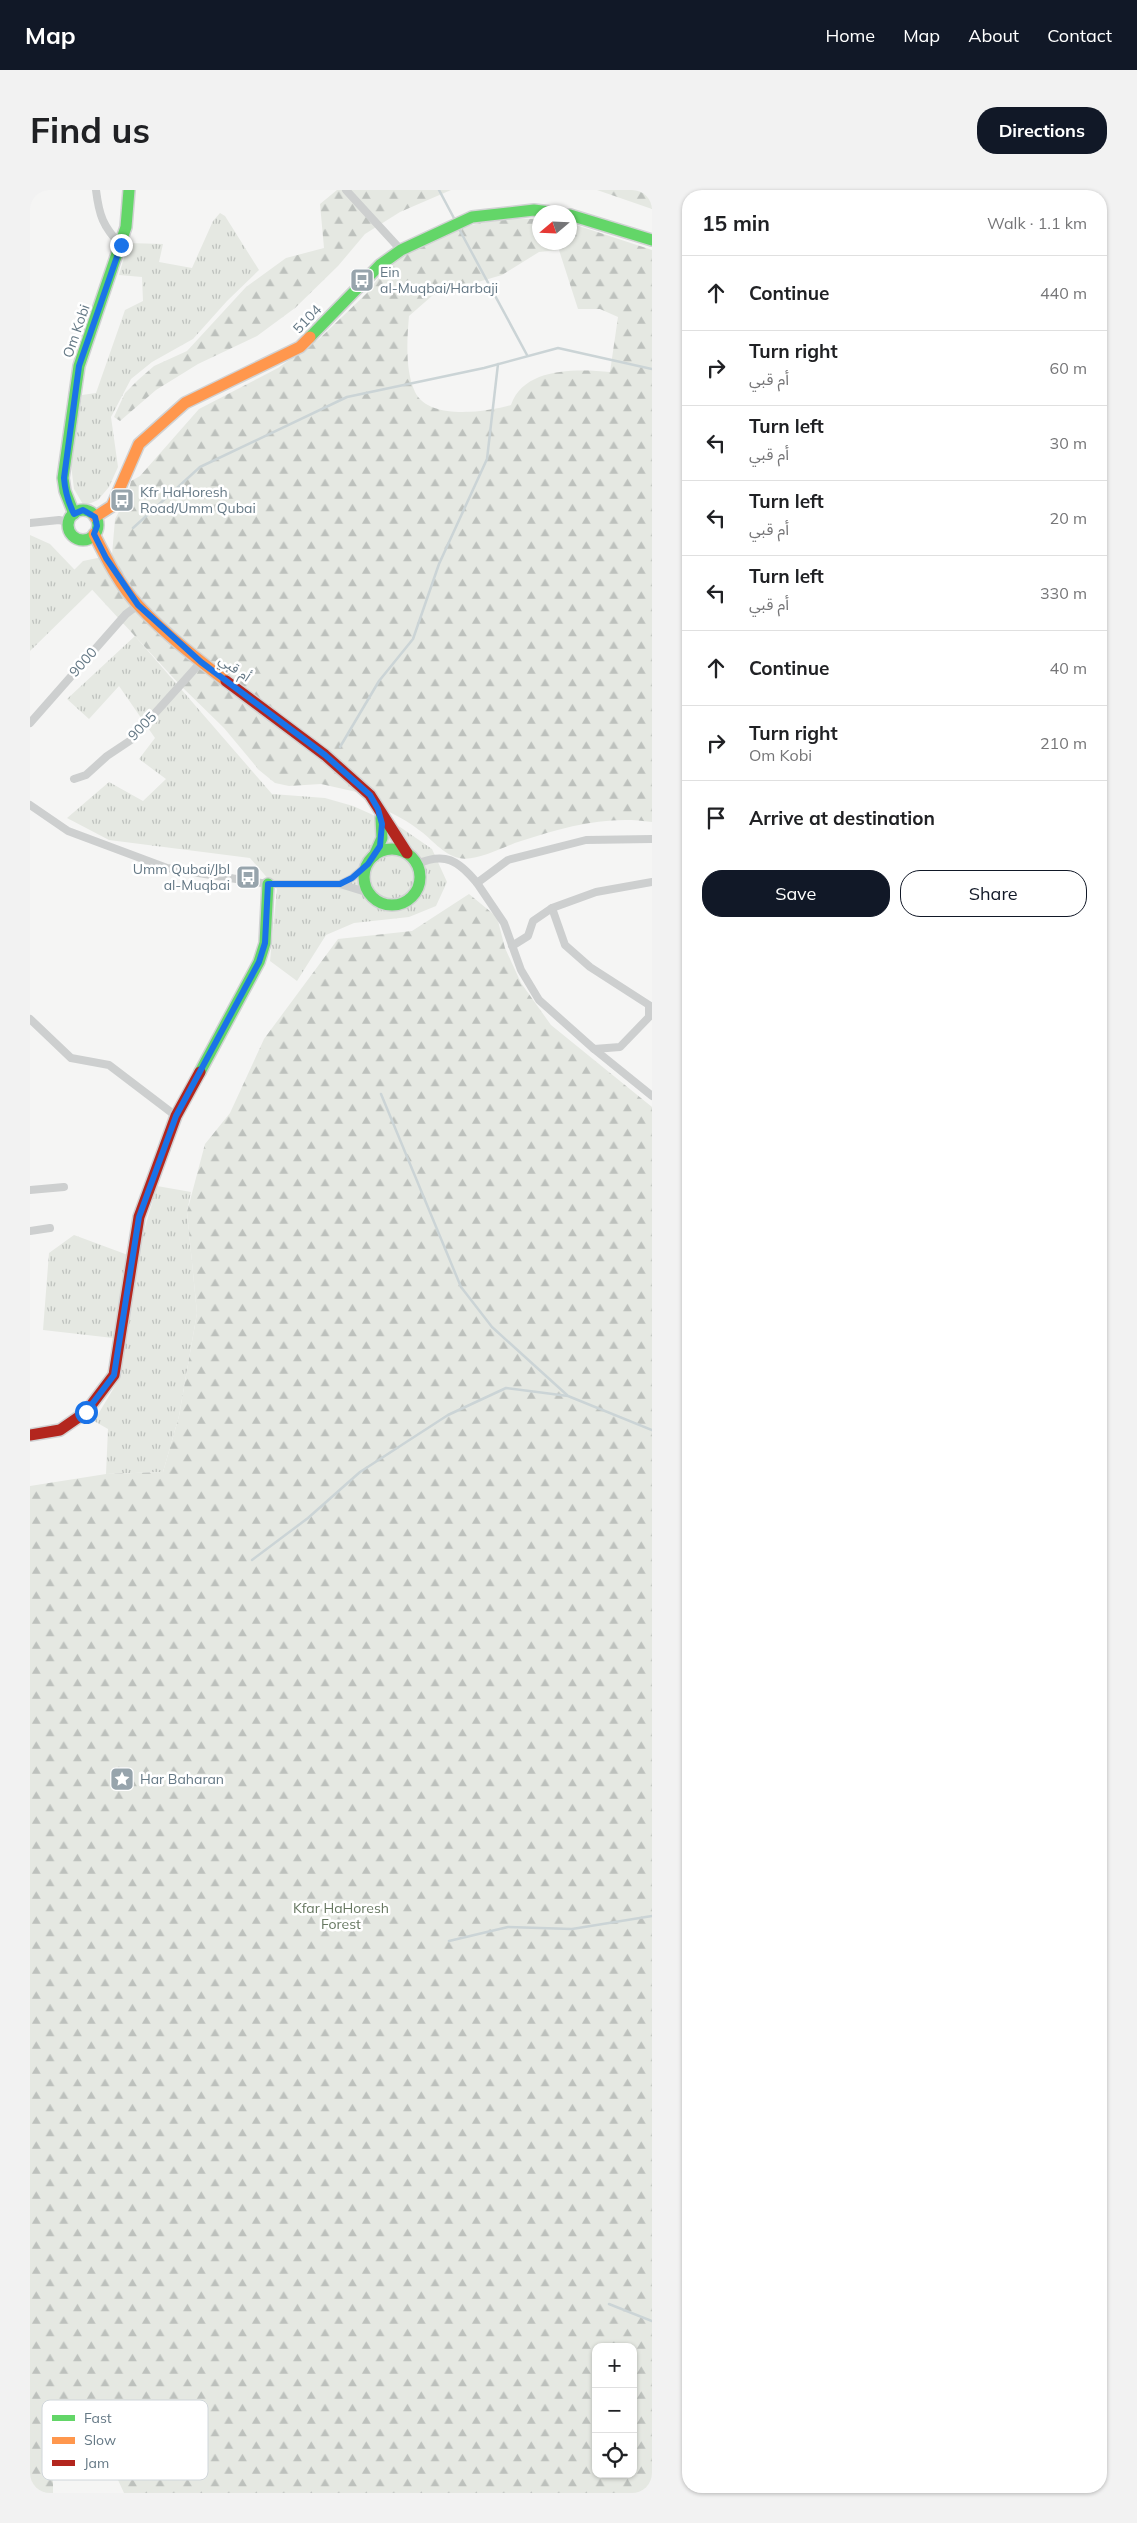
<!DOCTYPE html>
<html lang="en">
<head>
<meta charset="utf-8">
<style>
	:root { --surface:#fff; --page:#f2f2f2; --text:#202124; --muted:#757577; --line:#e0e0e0; --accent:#111827 }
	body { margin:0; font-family:Mulish,"Noto Sans Arabic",sans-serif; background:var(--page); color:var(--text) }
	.controls { position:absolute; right:15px; bottom:15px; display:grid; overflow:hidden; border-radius:10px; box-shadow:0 1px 4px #0004 }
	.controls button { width:45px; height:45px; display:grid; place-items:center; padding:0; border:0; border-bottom:1px solid var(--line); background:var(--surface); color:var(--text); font:25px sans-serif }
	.compass { position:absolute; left:502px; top:15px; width:45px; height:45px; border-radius:50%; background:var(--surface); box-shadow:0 1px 4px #0004; rotate:251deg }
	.stop { position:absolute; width:15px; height:15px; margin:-11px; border:4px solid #1a73e8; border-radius:50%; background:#fff }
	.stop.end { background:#1a73e8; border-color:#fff; box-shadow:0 1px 5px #0008 }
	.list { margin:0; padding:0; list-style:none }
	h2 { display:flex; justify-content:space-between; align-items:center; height:65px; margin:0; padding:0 20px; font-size:21px }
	h2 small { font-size:16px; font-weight:400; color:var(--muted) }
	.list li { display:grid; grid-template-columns:32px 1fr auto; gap:15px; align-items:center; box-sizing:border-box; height:75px; padding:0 20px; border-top:1px solid var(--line) }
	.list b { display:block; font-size:19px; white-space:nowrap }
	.list p { margin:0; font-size:16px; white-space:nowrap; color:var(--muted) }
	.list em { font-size:16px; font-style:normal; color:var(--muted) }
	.actions { display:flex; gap:10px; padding:15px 20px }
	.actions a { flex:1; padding:11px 0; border:1px solid var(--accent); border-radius:20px; text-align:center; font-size:18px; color:var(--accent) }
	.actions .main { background:var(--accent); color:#fff }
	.icon { flex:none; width:28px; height:28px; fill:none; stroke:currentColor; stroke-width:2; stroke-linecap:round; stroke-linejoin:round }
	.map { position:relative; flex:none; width:622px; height:2303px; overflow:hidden; border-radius:20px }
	header { display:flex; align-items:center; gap:30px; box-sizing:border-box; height:70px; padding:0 25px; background:var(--accent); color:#fff }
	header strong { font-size:24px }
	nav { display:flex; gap:28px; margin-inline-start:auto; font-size:18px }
	.intro { display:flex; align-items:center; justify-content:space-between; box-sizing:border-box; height:120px; padding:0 30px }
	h1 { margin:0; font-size:35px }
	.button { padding:12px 22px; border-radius:20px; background:var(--accent); color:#fff; font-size:18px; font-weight:700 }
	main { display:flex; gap:30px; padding:0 30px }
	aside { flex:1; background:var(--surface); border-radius:20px; box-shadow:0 1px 4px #0004 }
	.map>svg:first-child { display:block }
	.grass { fill:url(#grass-tufts) }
	.forest { fill:url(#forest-firs); fill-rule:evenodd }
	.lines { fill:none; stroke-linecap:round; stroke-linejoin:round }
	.stream { stroke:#cbd4d6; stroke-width:2.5 }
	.fast-casing { stroke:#d1d2d3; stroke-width:14 }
	.slow-casing { stroke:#d1d2d3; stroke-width:14 }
	.jam-casing { stroke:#d1d2d3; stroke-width:14 }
	.street { stroke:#cdcfcf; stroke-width:8 }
	.fast { stroke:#63d668; stroke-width:11 }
	.slow { stroke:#ff974d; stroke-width:11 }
	.jam { stroke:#b3261e; stroke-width:11 }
	.route { stroke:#1a73e8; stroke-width:6 }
	.labels { text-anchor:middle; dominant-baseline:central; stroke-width:5; stroke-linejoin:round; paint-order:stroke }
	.poi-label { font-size:14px; fill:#647885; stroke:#fff; text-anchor:start }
	.street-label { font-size:14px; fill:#647885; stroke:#fff }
	.park-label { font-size:14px; fill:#667760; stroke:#fff }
	.key { fill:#fff; stroke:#d0d6da; stroke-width:1 }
	.key-label { font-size:14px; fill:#647885 }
</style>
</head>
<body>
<header>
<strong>Map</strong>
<nav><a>Home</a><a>Map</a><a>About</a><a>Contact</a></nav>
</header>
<div class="intro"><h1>Find us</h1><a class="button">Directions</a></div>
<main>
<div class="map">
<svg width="622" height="2303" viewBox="0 0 622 2303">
	<defs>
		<pattern id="grass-tufts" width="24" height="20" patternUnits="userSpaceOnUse" patternTransform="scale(1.25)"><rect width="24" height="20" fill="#e5e8e2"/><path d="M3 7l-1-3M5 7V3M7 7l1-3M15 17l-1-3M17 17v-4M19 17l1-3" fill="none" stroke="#bdc1bd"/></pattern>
		<pattern id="forest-firs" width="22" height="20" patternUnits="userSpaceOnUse" patternTransform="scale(1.25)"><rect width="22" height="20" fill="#e5e8e2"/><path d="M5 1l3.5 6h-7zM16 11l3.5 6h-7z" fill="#bdc1bd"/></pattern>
	</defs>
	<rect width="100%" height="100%" fill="#f5f5f4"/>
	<g class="grass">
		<path d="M190,23L195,26L229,80L197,111L163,149L122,172L101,189L81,227L88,277L79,297L68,310L54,316L44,299L41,275L52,205L66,203L95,120L113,111L112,87L89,85L98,53L133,54L129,72L162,78L183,31Z"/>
		<path d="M0,345L20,354L63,399L0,461Z"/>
		<path d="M105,446L242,604L295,608L323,616L370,637L402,659L417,692L406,716L379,727L324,733L296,745L267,791L240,771L247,699L220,668L79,650L37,628L79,592L113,611L136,589L109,569L125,548L89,496L59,529L37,509Z"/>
		<path d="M127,996L161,1002L157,1022L167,1123L149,1226L133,1282L76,1284L78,1239L64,1231L88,1191L92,1149L13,1140L19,1063L44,1045L106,1068Z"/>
	</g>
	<g class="forest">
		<path d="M307,0H421L370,22L335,44L308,76L265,118L227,146L168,174L126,200L90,231L84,227L95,203L108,190L124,176L157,161L216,97L256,68L294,58L290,14Z"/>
		<path d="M566,0H622V19L567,0Z"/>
		<path d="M472,28L509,29L510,52H540V33L622,60V632C577,625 534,637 491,651C474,656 447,672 429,668C412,664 402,649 389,640C372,627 354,619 335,611L340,605L291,594L259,596L245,593L229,580L194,538L150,495L44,380L53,371L82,365L85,329L98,305L101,291L110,286L169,219L248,178L289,149L337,103L360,73L388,56L433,37ZM529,60L548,119H570L588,127L580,182C547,179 494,177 481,215C457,222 399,231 385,202C375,181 377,149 379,126L403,105L472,85L509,62Z"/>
		<path d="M439,704L467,727L475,758L491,793L521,835L622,917V2303H94L83,2279L65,2221L23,2264V2303H0V1296L76,1284L133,1282L149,1226L167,1123L157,1022L175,954L200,923L234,849L308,749L382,741ZM566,2157H603V2284H566Z"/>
	</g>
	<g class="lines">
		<g class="stream">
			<path d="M409,0L426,32"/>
			<path d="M428,37L497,165"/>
			<path d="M103,338L170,277L317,207L454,178L528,158L622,179"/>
			<path d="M310,557L349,491L383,449L409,374L457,269L468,174"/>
			<path d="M351,904L431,1097L462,1137L537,1205"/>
			<path d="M222,1370L278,1328L330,1282L418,1225L476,1198L538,1206L622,1240"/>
			<path d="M419,1751L478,1737L542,1739L622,1726"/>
			<path d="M579,2114L622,2131"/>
		</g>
		<g class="fast-casing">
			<g id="fast">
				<path d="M540,25L622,50"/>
				<path d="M280,147L350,75L371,60L442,27L504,20L520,22"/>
				<circle cx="53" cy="335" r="15"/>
				<path d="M44,324L35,301L33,288L49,176L96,37L99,0"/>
				<circle cx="362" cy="687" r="28"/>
				<path d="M344,666L352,648L351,628"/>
				<path d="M170,882L229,772L235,753L238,694"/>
			</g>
		</g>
		<g class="slow-casing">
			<g id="slow">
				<path d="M65,327L82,316L109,254L155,213L270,157L280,147"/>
				<path d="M64,344C76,368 90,396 109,416C134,443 166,468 196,491"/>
			</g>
		</g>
		<g class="jam-casing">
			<g id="jam">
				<path d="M196,491L295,565L340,605L377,663"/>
				<path d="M0,1245L30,1240L56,1222L84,1185L109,1027L146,926L170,882"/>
			</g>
		</g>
		<g class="street">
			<path d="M66,0C69,25 73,37 91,55"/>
			<path d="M316,0L371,60"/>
			<path d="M0,5L3,0"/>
			<path d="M0,333L29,330L38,332"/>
			<path d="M0,533L96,424L108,415"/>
			<path d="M44,589L56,585L77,566L101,550L171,472"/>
			<path d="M0,615L38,641L137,678L238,694H310L336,702L345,709"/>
			<path d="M387,674C415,662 428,670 447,693L478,670L556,650L622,649"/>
			<path d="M447,693L474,733L491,780L509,810L564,859L590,857L619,827V815L560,777L535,755L522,718L503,731L498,746L482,756"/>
			<path d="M310,694L322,688L338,674"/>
			<path d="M522,718L566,702L622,692"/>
			<path d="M0,829L41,868L79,875L146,926"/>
			<path d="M564,859L622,906"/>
			<path d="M0,1000L34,997"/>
			<path d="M0,1041L20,1038"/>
		</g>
		<use href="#fast" class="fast"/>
		<use href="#slow" class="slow"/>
		<use href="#jam" class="jam"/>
	</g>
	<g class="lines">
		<path class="route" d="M56,1222L84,1185L109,1027L146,926L229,772L235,753L238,694H310L322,688L338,674L350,656L352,634L348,619L340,605L295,565L171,472L108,415L76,368L64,344L67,336L65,327L53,320L44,324C38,312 35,301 34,288L49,176L91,55"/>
	</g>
	<defs>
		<g id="bus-square" transform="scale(1.25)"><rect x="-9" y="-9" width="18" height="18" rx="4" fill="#97a4ac" stroke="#fff"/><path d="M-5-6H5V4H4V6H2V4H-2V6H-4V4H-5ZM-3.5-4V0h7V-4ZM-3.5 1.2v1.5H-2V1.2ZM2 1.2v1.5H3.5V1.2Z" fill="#fff"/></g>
		<g id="sight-square" transform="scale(1.25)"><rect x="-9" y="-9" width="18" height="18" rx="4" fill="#97a4ac" stroke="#fff"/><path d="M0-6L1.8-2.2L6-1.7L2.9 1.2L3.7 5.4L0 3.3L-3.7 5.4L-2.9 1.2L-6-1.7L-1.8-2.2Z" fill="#fff"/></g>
	</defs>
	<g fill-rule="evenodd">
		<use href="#bus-square" x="332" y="90"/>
		<use href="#bus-square" x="92" y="310"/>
		<use href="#bus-square" x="218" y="687"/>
		<use href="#sight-square" x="92" y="1589"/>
	</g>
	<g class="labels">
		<g class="poi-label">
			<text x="350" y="82">Ein<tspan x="350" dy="16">al-Muqbai/Harbaji</tspan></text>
			<text x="110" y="302">Kfr HaHoresh<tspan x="110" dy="16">Road/Umm Qubai</tspan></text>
			<text x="200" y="679" text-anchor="end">Umm Qubai/Jbl<tspan x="200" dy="16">al-Muqbai</tspan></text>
			<text x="110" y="1589">Har Baharan</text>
		</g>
		<g class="street-label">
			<text transform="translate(277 129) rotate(-46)">5104</text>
			<text transform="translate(46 141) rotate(-71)">Om Kobi</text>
			<text transform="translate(53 472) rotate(-48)">9000</text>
			<text transform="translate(205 478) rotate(35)">أم قبي</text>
			<text transform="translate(112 536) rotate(-46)">9005</text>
		</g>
		<g class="park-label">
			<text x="311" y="1718">Kfar HaHoresh<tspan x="311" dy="16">Forest</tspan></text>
		</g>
	</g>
	<rect x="12" y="2210" width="166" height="80" rx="8" class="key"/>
	<rect x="22" y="2225" width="23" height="6" fill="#63d668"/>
	<rect x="22" y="2247" width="23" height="7" fill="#ff974d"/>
	<rect x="22" y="2270" width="23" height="6" fill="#b3261e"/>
	<g class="key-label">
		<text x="54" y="2233">Fast</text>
		<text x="54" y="2255">Slow</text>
		<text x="54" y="2278">Jam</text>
	</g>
</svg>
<div class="controls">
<button>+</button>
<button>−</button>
<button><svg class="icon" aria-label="locate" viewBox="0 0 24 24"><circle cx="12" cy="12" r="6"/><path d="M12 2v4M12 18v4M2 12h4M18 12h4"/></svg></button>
</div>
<svg class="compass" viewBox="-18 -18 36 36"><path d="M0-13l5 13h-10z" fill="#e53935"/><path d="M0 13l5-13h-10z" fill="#757577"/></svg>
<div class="stop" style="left:56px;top:1222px"></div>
<div class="stop end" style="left:91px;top:55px"></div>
</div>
<aside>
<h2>15 min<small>Walk · 1.1 km</small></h2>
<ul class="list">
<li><svg class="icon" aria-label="ahead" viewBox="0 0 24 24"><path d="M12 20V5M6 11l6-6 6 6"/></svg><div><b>Continue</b></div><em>440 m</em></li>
<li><svg class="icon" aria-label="right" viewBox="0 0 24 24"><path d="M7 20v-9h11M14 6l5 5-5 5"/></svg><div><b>Turn right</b><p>أم قبي</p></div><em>60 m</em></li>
<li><svg class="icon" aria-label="left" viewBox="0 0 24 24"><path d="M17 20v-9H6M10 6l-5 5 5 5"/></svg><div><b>Turn left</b><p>أم قبي</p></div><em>30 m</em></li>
<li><svg class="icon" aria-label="left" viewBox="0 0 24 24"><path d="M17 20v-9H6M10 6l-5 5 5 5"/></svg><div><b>Turn left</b><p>أم قبي</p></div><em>20 m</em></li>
<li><svg class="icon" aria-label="left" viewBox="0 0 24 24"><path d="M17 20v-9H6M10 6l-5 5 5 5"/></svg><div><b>Turn left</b><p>أم قبي</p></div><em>330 m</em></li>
<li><svg class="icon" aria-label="ahead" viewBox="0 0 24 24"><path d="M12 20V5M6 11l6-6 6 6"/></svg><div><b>Continue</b></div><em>40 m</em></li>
<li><svg class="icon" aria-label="right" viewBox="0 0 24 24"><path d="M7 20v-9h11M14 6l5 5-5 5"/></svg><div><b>Turn right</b><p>Om Kobi</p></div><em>210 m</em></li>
<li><svg class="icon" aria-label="arrive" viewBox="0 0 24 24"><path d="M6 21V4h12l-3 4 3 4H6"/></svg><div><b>Arrive at destination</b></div></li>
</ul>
<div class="actions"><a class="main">Save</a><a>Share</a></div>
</aside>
</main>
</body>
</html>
